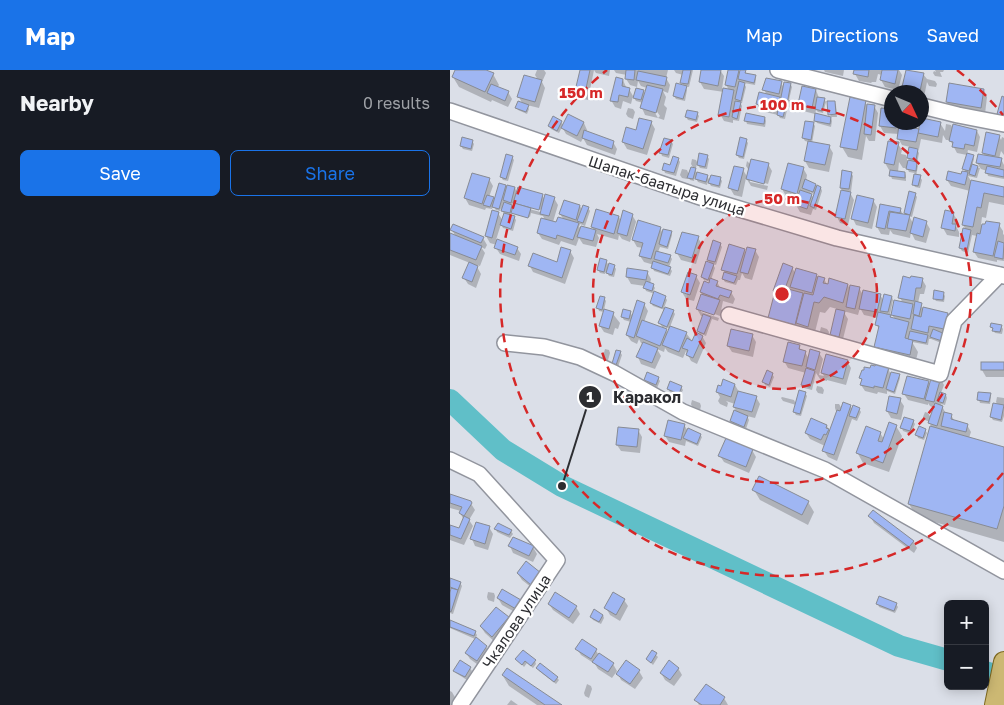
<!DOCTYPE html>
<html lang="en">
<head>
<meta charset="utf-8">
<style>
	:root { --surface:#171b24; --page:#242831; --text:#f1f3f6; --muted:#9ea1a6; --line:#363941; --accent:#1a73e8 }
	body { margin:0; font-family:"Golos Text",sans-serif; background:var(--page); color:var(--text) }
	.controls { position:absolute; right:15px; bottom:15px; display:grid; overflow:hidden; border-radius:8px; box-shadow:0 2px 12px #0003 }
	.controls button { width:45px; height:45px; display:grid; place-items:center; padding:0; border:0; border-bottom:1px solid var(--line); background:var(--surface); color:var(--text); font:25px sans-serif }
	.compass { position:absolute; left:434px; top:15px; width:45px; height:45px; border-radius:50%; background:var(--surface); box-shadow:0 2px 12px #0003; rotate:134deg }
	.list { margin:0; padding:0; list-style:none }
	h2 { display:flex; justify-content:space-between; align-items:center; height:65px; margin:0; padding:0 20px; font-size:21px }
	h2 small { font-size:16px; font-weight:400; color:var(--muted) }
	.actions { display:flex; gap:10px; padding:15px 20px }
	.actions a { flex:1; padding:11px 0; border:1px solid var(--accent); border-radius:8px; text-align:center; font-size:18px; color:var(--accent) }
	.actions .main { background:var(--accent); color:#fff }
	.map { position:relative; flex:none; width:554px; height:635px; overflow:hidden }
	header { display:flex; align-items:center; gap:30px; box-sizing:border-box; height:70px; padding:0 25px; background:var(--accent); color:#fff }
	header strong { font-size:24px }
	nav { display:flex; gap:28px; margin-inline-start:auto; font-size:18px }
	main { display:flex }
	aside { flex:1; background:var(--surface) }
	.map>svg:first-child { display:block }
	.shadow { fill:#0003; fill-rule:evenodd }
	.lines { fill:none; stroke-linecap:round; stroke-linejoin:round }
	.river { stroke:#60bfc8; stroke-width:22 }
	.building { fill:#9fb6f3; stroke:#878b94 }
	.minor-casing { stroke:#92959e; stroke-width:18 }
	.major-casing { stroke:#7e681f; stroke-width:22 }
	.minor { stroke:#fff; stroke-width:15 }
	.major { stroke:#ccb873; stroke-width:20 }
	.ring { fill:none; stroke:#d62828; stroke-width:2.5; stroke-dasharray:9 6 }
	.labels { text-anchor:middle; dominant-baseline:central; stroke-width:4.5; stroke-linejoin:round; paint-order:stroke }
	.street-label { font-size:15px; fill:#2c2d31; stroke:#fff }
	.centre { fill:#d62828; stroke:#fff; stroke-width:2.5 }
	.ring-label { font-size:15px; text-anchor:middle; font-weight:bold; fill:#d62828; stroke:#fff; stroke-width:4.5; stroke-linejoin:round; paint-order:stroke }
	.leader { fill:none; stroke:#2c2d31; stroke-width:2 }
	.callout-dot { fill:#2c2d31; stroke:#fff; stroke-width:2 }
	.mark-label { font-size:15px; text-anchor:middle; font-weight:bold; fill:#fff }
	.callout-label { font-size:16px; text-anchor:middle; font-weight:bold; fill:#2c2d31; stroke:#fff; stroke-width:4.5; stroke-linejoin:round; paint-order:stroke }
</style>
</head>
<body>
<header>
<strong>Map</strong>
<nav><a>Map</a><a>Directions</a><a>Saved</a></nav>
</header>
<main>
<aside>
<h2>Nearby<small>0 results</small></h2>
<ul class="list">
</ul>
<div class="actions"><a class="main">Save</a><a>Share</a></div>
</aside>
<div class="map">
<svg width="554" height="635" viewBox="0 0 554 635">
	<rect width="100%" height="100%" fill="#dbdfe8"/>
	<g class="shadow">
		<path d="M6,0H33L43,4L49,15L47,18L58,22L62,29L58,37L42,30L41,32L9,17L3,7Z"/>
		<path d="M87,0H94L96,3L92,12L95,18L89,38L77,35L79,39L77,44L68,40L67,38L73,35L69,27L88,10L85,5Z"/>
		<path d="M131,0H160L159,6L146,3L144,0L138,30L130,28L127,21Z"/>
		<path d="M164,0H218L216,8L220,15L218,23L213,21L216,27L214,35L217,38L214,50L208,48L210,46L204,37L202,38L208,48L195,45L192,38L193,33L186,31L184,28L193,21L195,25L197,18L191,16L188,11L187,17L180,15L176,9L177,5L166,3Z"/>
		<path d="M224,0H243L239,17L235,16L237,20L235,31L226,29L224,26L234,17L232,12L233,5L226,3Z"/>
		<path d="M252,0H270L274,6L272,19L279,20L276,15L279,0H289L290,3L291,0H295L297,5L305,7L306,9L305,15L294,13L296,17L292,33L290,32L292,36L289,51L283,50V53L274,51L270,44L274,22L254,19L250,12Z"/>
		<path d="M374,0H394L393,6L375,2Z"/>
		<path d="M406,0H449L452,5L448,20L435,17L431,10L432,5L428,4L426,12H422L421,13L409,11L405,4Z"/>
		<path d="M485,0H494L493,2H490L492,7L485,6L483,3L484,1L486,2Z"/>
		<path d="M473,4L477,9L485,11L487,14L486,17L479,16L477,12L474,27L472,26V22H457L454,17Z"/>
		<path d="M173,10L176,17V18L179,19L183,26L181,34L173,31L171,39L165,37L161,30Z"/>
		<path d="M331,13L334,18L341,15L342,17L339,30L346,31L348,34L347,40L341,39L339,37L334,35L337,40L335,49L330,48L328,45L311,41L307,34L317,25L314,20Z"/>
		<path d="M366,20L369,28L374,29L376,32L373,43L368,42L366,40L365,44L353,41L349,34Z"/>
		<path d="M534,20L537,27L535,44L501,38L497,32Z"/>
		<path d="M415,31L417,36H424L428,43L425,71H419L416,66L412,90L398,87L392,77Z"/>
		<path d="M384,32L386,35L387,47H381L380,44Z"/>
		<path d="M178,38L183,39L185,42L183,49L178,47L176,44Z"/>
		<path d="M247,43L249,46L247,52L238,50L236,47Z"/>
		<path d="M119,45L134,53L137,60L136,62L163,72L167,79L165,85L137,75L133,68L131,72L116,64L112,57L109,63L101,59L99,56L104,48L111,52L114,56Z"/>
		<path d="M315,48L316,51L315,57L297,54L296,51Z"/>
		<path d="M381,48L382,51L381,57L367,53L365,50Z"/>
		<path d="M472,50L490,53L495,61L496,54L501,55L503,59L527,61L530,67L527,82L518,80L517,84L523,86L524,89L522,96L530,98L527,108L518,106L521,111L554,118V135L539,132L536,148L532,147L531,155L536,156L549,155L553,161V164L554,165V191L547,190V192L528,188L524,182L527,166L522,165L518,183L512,181L510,178L516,160L513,155L520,121L501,116L497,110L512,106L516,103L514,99L517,85L507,83L500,70H496L493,65L492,73L471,69L469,79L466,78L469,83L467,94L468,96L466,106L470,107L472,110L470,118L465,117L463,114L465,103L459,102L457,98H453L449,92L448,102L455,103L456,106V111L442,109L441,106L442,100H439L435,93L448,74L452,80L451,84L456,85L457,88V91L461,92L458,88L460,77L452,75L448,68L449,64L434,63L430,56L442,52H463L462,59L470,60Z"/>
		<path d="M201,52L205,59L197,85L177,79L173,72L186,61Z"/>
		<path d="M363,53L365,56L362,73L379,76L383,83L379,102L359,98L355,91L359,72L355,71L353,68Z"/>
		<path d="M549,66L551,70L552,67L554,68V85L551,81L549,89H551L554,95V109L538,106L537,103V101L531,99L527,93L535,87L533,83Z"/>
		<path d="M296,70L298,73L294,89L289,88L287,85Z"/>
		<path d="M22,71L24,74L22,81L13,79L11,76Z"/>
		<path d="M221,71L223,74L219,88L212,86L211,83Z"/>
		<path d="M257,86L259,89L257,99L250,98L247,94L246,98L244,97L247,103L257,106L260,111L270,108L272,111L270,118L261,116L258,111L257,115L248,112L245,107L244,111L240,110L238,106L237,109L232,108L230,105L232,99L237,100L239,105L244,99L241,94L242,89L246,90L248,94Z"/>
		<path d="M62,87L64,90L58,111L53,110L51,107Z"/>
		<path d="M228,89L230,92L226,106L215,103L214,100L221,96Z"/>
		<path d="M297,91L301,95L318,94L322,101L318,114L300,109V112L318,116L317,120L301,116L296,108L292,127L284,125L280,118L293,100L298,108L299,100L298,99L296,96Z"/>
		<path d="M353,98L357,105L356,111L365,115L367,118H371L372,121L366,140L363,139L361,145L350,142L346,135L348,129L336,126L332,119ZM360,122L365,125L364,129Z"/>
		<path d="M401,103L403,106L401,122L399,121L404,130L398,155L390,153L387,147L392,120L391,118Z"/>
		<path d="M39,109L43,116L39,127L43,128L45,132L55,116L57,120L65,118L67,123L92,125L95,130L104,128L108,135L103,152L107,154L114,150L110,144L130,136L132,140L138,138L140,141L135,156L130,154L129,157L144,161L142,157L169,147L171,151L182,145L187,153L186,152L180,172L172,169L169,165L168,170L147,164L149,168L146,177L133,174L129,168L126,176L111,171L109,175L92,169L88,163L95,150L93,146L81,143L80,147L63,142V144V143L65,134L64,131L62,135L60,134L62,137L61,146L64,147L66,150L63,161L53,158L51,154L46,170L67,178L71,184L69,191L50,184L46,178L47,175L40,173L36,166L47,142L43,135L42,139L36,138L35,140L19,135L15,128ZM68,133L95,141L94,143L68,136ZM51,138L54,144L53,151L46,140L50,141Z"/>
		<path d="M460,123L465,124L467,127L462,147L459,146L464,155L476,152L480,159L476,173L465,170L461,162L460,168L443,164L440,160L439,165L431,164L427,157L431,135L450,139L454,146Z"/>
		<path d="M423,130L427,137L422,159L406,155L403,149Z"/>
		<path d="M503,143L507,150L506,156L509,162V167L497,165L493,158Z"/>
		<path d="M210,158L213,164L221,162L222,165L218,179L210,177L208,182L220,186L222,189L219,197L222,201L220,206L204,201L203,198L204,195L194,192L190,186L193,178L187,177L183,170Z"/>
		<path d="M2,160L33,168L37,175L35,179L31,177L35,183L30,196L26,195L31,204L26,218L18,214L14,208L20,193L0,185V165L6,167Z"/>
		<path d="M248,168L252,174L246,194L231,190L227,183Z"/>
		<path d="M270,174L272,177L266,195L262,193L265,198L261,210L267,212L271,219L281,222L285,229L283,234L273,231L270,246L251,239V242L269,248L268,251L262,249L256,266L251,264L256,273L247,294L241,291L236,281L233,288L218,282L215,278L214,282L207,279L211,286L205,299L191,294L188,287L193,274L191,273L189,269L187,274L181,271L177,265L181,252L174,250L172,247L180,242L183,247L194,234L198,241L194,252L213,259L210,253L215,240L203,236L201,233L205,224L196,221L195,218V216L181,214L177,207L197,202L201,209L200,214L203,215L205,218L203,222L215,227L217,230L214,238L223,241L225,244L220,257L236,263L243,272L251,266L248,261L254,247L251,246L247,239L252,224L251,222L260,215L261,212L254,210L252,207L261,195L258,190ZM214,257L220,259L218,264Z"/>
		<path d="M294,180L296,185L305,180L309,187L302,210L295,208L292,203L290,210H288L286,215L275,212L273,209L275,203L273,199Z"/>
		<path d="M120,181L124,188L115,214L83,202L80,196L107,193Z"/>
		<path d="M156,191L159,196H164L166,199L164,207L159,206L156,201L155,204L150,203L148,200Z"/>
		<path d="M342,198L346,204L366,205L368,207L374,209L378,216L398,215L400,220L409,218L413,225H430L434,231L442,227L443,230L440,245L442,249H445L442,245L453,233L450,228L472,209L476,216L474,224H470L468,233L471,234L472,238L497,244L501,250L494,274L481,269H479L478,275L462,272L468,282L465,294L431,287L425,276L429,260L427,255L428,248L414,245L410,238L408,245L393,241L398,249L392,273L385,271L381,264L387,239L380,237L375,243L370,242L364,266L325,258L319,248L328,228L324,221Z"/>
		<path d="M246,206L250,213L244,231L236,229L232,222Z"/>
		<path d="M493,223L495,226L494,232L486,231L484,228Z"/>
		<path d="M154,228L156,231L154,240L163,244L170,253L168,259L165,258L163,265L154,262L150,256L154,242L149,241L148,238Z"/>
		<path d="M551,256L553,259L552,264L545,263L541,257Z"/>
		<path d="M371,257L377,259L379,262L378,266L371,264L370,261Z"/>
		<path d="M302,265L306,272L303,287L282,282L278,276Z"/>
		<path d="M349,276L351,281L355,282L359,289L369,283L373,289L369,305L374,306L372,303L397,291L401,298L396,315L377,310V311L370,309L366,303L362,320L354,318L353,315L356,303L338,298L334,291Z"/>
		<path d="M155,279L159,280L160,283L157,294L152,290Z"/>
		<path d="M170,282L172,285L167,300L164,299Z"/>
		<path d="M532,293H554V307H536L532,300Z"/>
		<path d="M438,298L440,303L449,305L450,308L445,324L437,321V324L428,322L427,324L415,321L411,315L412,311L411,308Z"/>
		<path d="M322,304L324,307L320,317L315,315L314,312Z"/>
		<path d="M208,308L210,311L207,318L197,313L195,310Z"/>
		<path d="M490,308L494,315L491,323L496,325L497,328L495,335L491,334L496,344L501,345L505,352L517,355L521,362L519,368L554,378V472L467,447L459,434L481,357L480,352L475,350L473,347L475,342L478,343L481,348L484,338L480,336L478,333V335L458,330L454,324L478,312L480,316Z"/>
		<path d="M285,315L289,322L306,327L310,334L305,348L297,346L299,350L296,359L283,354L281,351L287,343L284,337L285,334L276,331L278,333L277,337L270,334L268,331L270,327L267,322Z"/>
		<path d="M367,316L372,317L374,320L373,324L368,323L366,320Z"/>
		<path d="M231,317L233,320L230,326L220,322L218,319Z"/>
		<path d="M355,323L357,326L351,346L346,345L344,342L346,335L333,331L331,328L332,327L344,330L346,334Z"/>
		<path d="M540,325L541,327L540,334L530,333L529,330Z"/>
		<path d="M547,327L554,328V346L552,352L543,350L541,347L548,335L546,332Z"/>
		<path d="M242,330L250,333L251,336L250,340L242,337L241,334Z"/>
		<path d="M450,330L454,336L451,350L441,348L437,341Z"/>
		<path d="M385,334H389L392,339L400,336L403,340L409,339L411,342L407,351L402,349L387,391L378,387L374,381L375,376L360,369L356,363L377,356L380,362L388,341H386L385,338Z"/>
		<path d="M463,351L465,354L461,364L453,361L452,358Z"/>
		<path d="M234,355L238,361L250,365L252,367L248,376L236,371L235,376L219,372L215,366Z"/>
		<path d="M446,356L452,366L439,402L413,393L407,382L430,363L434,369Z"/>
		<path d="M188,360L192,367L190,383L171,381L167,375Z"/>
		<path d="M475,360L477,363L474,370L468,368L467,365Z"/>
		<path d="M302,380L306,387L299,403L274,392L270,386Z"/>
		<path d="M304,420L358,432L364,442L358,455L310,430Z"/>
		<path d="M0,425L20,432L25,440L19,450L23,456L14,475L0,470V457L9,460L14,450L10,443L11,441L0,438Z"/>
		<path d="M420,446L463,471L467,478L464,483L424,453Z"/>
		<path d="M39,457L43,464L38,480L25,476L22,469Z"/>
		<path d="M46,459L61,461L63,464L60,468L47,462Z"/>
		<path d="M60,476L83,477L87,484L83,492L63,483Z"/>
		<path d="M77,493L86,521L72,510L68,504Z"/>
		<path d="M0,509L10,513L12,516L3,544L0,543V527L2,520L0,519Z"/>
		<path d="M53,520L70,531V545L52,535L48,528Z"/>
		<path d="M38,522L44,523L45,526L44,532L38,530L37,527Z"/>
		<path d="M174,530L178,536L170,551L160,545L156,538Z"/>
		<path d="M99,534L126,537L130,544L123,554L103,540Z"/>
		<path d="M428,534H446L448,537L445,543L429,537Z"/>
		<path d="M153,545L154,548L151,554L143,550L141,547Z"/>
		<path d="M58,548L61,555L46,573L35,563L31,557Z"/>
		<path d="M0,552L25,562L27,565L25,569L0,558Z"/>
		<path d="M36,577L40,583L31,597L20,589L16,583Z"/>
		<path d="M127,579L146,580L148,584L163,594L167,601L162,608L148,599L145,594L131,585Z"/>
		<path d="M203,582L208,587L203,595L197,589Z"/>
		<path d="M67,589L85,591L86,594L83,598L77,593L74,597Z"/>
		<path d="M20,598L22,601L17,610L6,603L5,601Z"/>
		<path d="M88,598L107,608L109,610L106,614L89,601Z"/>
		<path d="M228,598L232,605L224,616L215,610L211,603Z"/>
		<path d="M189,601L193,608L185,619L171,610L168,604Z"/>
		<path d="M53,606L109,635H87L59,616Z"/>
		<path d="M137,614L141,616L142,619L139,628L135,626L134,623Z"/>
		<path d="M0,621L2,622L6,629L2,635H0Z"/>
		<path d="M274,628L278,635H249L246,630Z"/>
		<path d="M61,630L68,635H57Z"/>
	</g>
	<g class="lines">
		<g class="river">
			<path d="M0,330L53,380L112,416L449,576L498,590"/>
			<path d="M535,602L554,608"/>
		</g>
	</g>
	<g class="building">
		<path d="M5,0H36L44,3L35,22L2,7Z"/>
		<path d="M130,0H140L135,23L125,21Z"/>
		<path d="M176,0H185L184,10L175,9Z"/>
		<path d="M233,0H241L238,14L230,13Z"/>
		<path d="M251,0H271L268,16L249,12Z"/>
		<path d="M278,0H289L285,17L275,15Z"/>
		<path d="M290,0H296L295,3L306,5L304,13L288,9Z"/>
		<path d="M404,0H419L418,7L403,4Z"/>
		<path d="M432,0H448L445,14L430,10Z"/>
		<path d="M456,0L474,3L470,21L452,17Z"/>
		<path d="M188,1L217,7L215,16L186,10Z"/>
		<path d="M74,5L92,10L85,32L67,27Z"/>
		<path d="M166,7L173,9L172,16L180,18L178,27L169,25L168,32L160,31Z"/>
		<path d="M316,8L332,11L329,24L312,20Z"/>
		<path d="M289,11L295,13L291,31L285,29Z"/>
		<path d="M334,12L341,13L337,34L330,32Z"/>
		<path d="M226,13L237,16L233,29L223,26Z"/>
		<path d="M499,13L534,19L531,38L496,32Z"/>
		<path d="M41,14L59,21L55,31L37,23Z"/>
		<path d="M197,15L213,19L206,43L190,38Z"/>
		<path d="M352,16L366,19L362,38L348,34Z"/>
		<path d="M186,18L194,20L191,30L183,28Z"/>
		<path d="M273,18L284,20L279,47L268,45Z"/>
		<path d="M309,22L330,27L326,40L306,34Z"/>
		<path d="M552,26L554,27V46L547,44Z"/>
		<path d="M367,27L375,28L372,41L365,39Z"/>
		<path d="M400,27L416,30L407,80L390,77Z"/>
		<path d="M68,31L79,35L76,42L65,38Z"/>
		<path d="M285,31L291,32L287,49L282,47Z"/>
		<path d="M377,31H385L386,44L378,45Z"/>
		<path d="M329,34L336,36L333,47L327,45Z"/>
		<path d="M417,34L425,35L421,65L414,64Z"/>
		<path d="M431,38L442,39V52H447L446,58L429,56Z"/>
		<path d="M237,40L248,42L246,50L235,47Z"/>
		<path d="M296,43L315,47L314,54L294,51Z"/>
		<path d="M365,43L381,47L380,54L364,51Z"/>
		<path d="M118,44L134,52L127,66L111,58Z"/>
		<path d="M103,46L112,51L107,61L98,56Z"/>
		<path d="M189,48L202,51L193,79L172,72L176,57L186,60Z"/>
		<path d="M472,48L491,52L488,67L468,63L470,52H472Z"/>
		<path d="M355,51L364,52L361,70L352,68Z"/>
		<path d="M503,54L527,60L524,76L515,74L514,79L502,77L503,72L499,71Z"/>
		<path d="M449,55L469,59L466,72L447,69Z"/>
		<path d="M134,60L164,71L162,79L132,68Z"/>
		<path d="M536,62L550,65L545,86L532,83Z"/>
		<path d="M12,67L23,70L21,79L10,76Z"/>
		<path d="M290,67L297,69L293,87L286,85Z"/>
		<path d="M214,68L222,70L218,85L209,83Z"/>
		<path d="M358,71L380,75L375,95L354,91Z"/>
		<path d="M438,71L449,72L444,95L434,93Z"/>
		<path d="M459,77L468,79L466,90L457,88Z"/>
		<path d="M249,83L258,85L255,97L247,95Z"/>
		<path d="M517,83L524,85L519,101L512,99Z"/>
		<path d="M56,84L63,86L56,109L50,107Z"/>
		<path d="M528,84L552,88L550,97L526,93Z"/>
		<path d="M223,86L229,88L224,103L212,100L214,93L220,95Z"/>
		<path d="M301,89L319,93L314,114L296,109Z"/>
		<path d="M458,90L467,92L466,101L456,99Z"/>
		<path d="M338,93L354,97L347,124L331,119Z"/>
		<path d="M522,94L528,96L525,106L519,104Z"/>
		<path d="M284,96L294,98L288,121L278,118Z"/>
		<path d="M537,96L554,100V107L535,103Z"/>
		<path d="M241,97L246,98L243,109L237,108Z"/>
		<path d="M392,100L402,102L399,119L390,118Z"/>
		<path d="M440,100L455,102V108L439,106Z"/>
		<path d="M498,101L511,104L512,101L518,102L515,115L496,110Z"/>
		<path d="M247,102L258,105L256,112L245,109Z"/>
		<path d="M22,103L40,108L32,134L14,128Z"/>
		<path d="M464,104L471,105L468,116L462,115Z"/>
		<path d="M261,105L271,107L269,116L258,113Z"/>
		<path d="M355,109L366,114L363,122L352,118Z"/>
		<path d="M521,110L554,117V127L534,123L531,138L527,137L523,157L512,155Z"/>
		<path d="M49,113L56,115L49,139L42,137Z"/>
		<path d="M57,115L65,117L61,133L53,130Z"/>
		<path d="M367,115L371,117L364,138L360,136Z"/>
		<path d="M68,117L93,124L89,140L63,133Z"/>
		<path d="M350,120L362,124L357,139L345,135Z"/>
		<path d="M391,120L401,122L395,149L385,147Z"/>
		<path d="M459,121L466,123L460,145L454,143Z"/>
		<path d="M95,124L105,127L99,146L90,144Z"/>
		<path d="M37,125L44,127L40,137L33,135Z"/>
		<path d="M407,125L424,129L418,153L401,149Z"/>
		<path d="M114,130L130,135L126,150L109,144Z"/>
		<path d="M54,132L62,135L60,143L51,141Z"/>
		<path d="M64,133L81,138L78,148L61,143Z"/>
		<path d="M430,134L451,138L450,143L439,141L435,159L426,157Z"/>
		<path d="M133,135L139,137L133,153L127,151Z"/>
		<path d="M146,139L169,146L164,164L141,157Z"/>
		<path d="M42,140L49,142L42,168L35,166Z"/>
		<path d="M173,140L183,144L177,166L167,163Z"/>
		<path d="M495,140L504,142L502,154H506L505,161L491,158Z"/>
		<path d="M440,142L460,145L456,161L437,158Z"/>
		<path d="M54,143L65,146L61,159L50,155Z"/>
		<path d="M108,147L129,153L123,170L107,165L106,169L87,163L91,148L106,152Z"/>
		<path d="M464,147L477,151L473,167L460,163Z"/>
		<path d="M188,150L211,157L201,189L189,186L193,173L182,170Z"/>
		<path d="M536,151L550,153L543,186L523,182L527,163L530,164L532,154H535Z"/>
		<path d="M3,154L34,167L31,173L0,160Z"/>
		<path d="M131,156L146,160L143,171L127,167Z"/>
		<path d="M513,158L521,160L517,180L509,178Z"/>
		<path d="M213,159L222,161L217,177L209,174Z"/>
		<path d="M232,162L249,166L242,188L225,183Z"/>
		<path d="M0,163L32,176L26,190L0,180Z"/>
		<path d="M47,169L68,177L65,185L44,178Z"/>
		<path d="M263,170L271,173L265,192L257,190Z"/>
		<path d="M548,171L554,173L553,189L544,187Z"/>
		<path d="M279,174L295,179L287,204L271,200Z"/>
		<path d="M111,177L121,180L112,208L78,196L83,183L107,192Z"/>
		<path d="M297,177L306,179L298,204L290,202Z"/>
		<path d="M206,181L221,185L218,193L204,189Z"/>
		<path d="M150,188L157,190L154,202L147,200Z"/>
		<path d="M203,191L221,197L218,204L201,198Z"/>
		<path d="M256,191L264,194L258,210L251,207Z"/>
		<path d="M19,192L28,196L22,212L12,208Z"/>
		<path d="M159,193L165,195L162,205L156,203Z"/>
		<path d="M333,193L343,197L333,224L323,221Z"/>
		<path d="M177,198L198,201L196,210L176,207Z"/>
		<path d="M346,198L367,204L362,223L340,217Z"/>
		<path d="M238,202L247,205L240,225L231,222Z"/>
		<path d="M274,202L287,206L284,213L272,209Z"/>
		<path d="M368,206L375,208L373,213L378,214L379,208L398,214L393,233L374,227L369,233L364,232L358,257L346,253L354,223L363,225Z"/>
		<path d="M453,206L460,208L461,206L473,208L471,218H466L464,231L448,228Z"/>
		<path d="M260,208L268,211L266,216L282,221L279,228L270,225L268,229L250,222L254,211L259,213Z"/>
		<path d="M196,211L204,214L202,221L193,218Z"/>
		<path d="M400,215L410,217L405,239L396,237Z"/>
		<path d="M338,219L353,223L345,255L318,248L324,225L336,228Z"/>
		<path d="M413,220L431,224L427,242L409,239Z"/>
		<path d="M484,220L494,222L493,230L483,229Z"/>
		<path d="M204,221L216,226L212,238L200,233Z"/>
		<path d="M251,224L270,230L264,245L246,239Z"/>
		<path d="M434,224L442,226L438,242L430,241Z"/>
		<path d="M150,226L155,227L152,240L146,238Z"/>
		<path d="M187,230L195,233L184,268L176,265Z"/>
		<path d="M444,230L463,234L460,249L441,245Z"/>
		<path d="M465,231L472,233L469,246L463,244Z"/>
		<path d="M215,237L224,240L217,257L208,253Z"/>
		<path d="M473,237L498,243L494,259L479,256L478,263L461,259L464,245L471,247Z"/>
		<path d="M154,239L164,242L159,259L149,256Z"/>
		<path d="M173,239L181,241L179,249L171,247Z"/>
		<path d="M386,239L395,241L389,267L380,265Z"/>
		<path d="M428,242L441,245L440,247L459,252L455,268L463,270L460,285L424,277L429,256L425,255Z"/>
		<path d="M253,244L261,247L254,264L247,261Z"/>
		<path d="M192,250L217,259L210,276L186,266Z"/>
		<path d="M541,253L552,255L550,262L542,261L543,258L540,257Z"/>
		<path d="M220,256L237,262L229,282L212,275Z"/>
		<path d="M281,259L303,264L299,281L277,276Z"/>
		<path d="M483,259L495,264L492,271L480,267Z"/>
		<path d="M460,261L478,265L476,273L458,269Z"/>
		<path d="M246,262L253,266L243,288L236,285L238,280L232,278L237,268L242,271Z"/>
		<path d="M193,272L208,278L202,293L186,287Z"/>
		<path d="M338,272L350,275L349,279L356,281L352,296L333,292Z"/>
		<path d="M360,279L370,282L365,300L356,297Z"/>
		<path d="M166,280L171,281L165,298L161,297Z"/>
		<path d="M376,284L398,290L393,309L371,303Z"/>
		<rect x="531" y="292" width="23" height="8"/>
		<path d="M426,294L439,297L433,318L424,316V318L410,315L412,309L409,308L412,300H414V297L420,298L421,295L425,296Z"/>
		<path d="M356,298L365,301L360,317L351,315Z"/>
		<path d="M317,300L323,303L319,315L312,312Z"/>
		<path d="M197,302L209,307L206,315L194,310Z"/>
		<path d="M441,302L450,304L444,322L436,319Z"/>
		<path d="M482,305L491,307L484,332L475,330Z"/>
		<path d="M457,306L479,311L474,329L452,324Z"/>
		<path d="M273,309L285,314L281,327L266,322L268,315L271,316Z"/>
		<path d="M220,311L232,316L229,324L217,319Z"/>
		<path d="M349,320L356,322L350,344L343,342Z"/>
		<path d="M288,321L307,326L302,342L283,337Z"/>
		<path d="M490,322L496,324L493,333L487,331Z"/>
		<path d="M528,322L541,323L539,332L527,330Z"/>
		<path d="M439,326L451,328L447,344L436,341Z"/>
		<path d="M393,332L401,335L384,385L372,381L387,340L390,341Z"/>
		<path d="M485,333L493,336L487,356L478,353Z"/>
		<path d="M543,333L554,335L551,350L540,347Z"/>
		<path d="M403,335L410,338L406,348L399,346Z"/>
		<path d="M284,340L298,346L294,357L280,351Z"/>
		<path d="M494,342L502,344L501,349L518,354L516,362L491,356Z"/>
		<path d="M454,347L464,350L460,361L450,358Z"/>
		<path d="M361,348L377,355L376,358L379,359L376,365L374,364L371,370L355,363Z"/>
		<path d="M218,350L235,354L231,370L214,366Z"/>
		<path d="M439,352L447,355L433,393L406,383L416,356L431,362L428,371L432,372Z"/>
		<path d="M469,356L476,359L473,368L465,365Z"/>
		<path d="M480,356L554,377V436L547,459L458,434Z"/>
		<path d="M168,357L189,359L187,377L166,375Z"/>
		<path d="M238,358L251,364L247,374L233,368Z"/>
		<path d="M276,368L303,379L296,397L268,386Z"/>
		<path d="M309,406L359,431L352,445L302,420Z"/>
		<path d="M0,424L21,431L22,433L14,446L9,443L12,437L0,433Z"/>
		<path d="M423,440L464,471L459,477L418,446Z"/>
		<path d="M14,446L20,449L11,469L0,465V455L9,458Z"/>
		<path d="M26,452L40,456L35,474L20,469Z"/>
		<path d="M48,453L62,460L59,465L44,459Z"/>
		<path d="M63,467L84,476L79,486L58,476Z"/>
		<path d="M76,491L91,503L81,515L67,503Z"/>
		<path d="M0,508L11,512L8,520L0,517Z"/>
		<path d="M1,518L8,520L1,542L0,541V523Z"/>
		<path d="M52,519L71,530L66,539L47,528Z"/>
		<path d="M105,522L127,536L119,548L98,534Z"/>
		<path d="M163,522L175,529L166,545L154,538Z"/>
		<path d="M429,526L447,533L444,541L426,534Z"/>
		<path d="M46,537L59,547L42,567L30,556Z"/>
		<path d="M144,539L153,545L149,552L140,547Z"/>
		<path d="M0,550L26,561L24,566L0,557Z"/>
		<path d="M26,567L37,576L27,591L15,583Z"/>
		<path d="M132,569L147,579L141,589L125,579Z"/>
		<path d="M73,580L86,590L81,596L75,591L72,595L65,589Z"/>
		<path d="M202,580L207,583L201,593L196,589Z"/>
		<path d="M149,583L164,593L158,602L142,592Z"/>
		<path d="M10,590L21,597L15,607L3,601Z"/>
		<path d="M176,590L190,600L180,614L166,604Z"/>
		<path d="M219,590L229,598L220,610L210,603Z"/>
		<path d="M90,593L108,607L104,612L86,598Z"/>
		<path d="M57,598L112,635H95L52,605Z"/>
		<path d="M256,614L275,627L270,635H252L244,630Z"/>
	</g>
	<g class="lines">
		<g class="minor-casing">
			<g id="minor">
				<path d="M328,0L442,29"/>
				<path d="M472,36L508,45L554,54"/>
				<path d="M0,41L256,129L387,168L554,206"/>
				<path d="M279,245L490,304L504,251L549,205"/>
				<path d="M55,273L94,277L130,287L164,303L233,342L375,400L554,501"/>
				<path d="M0,390L29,404L107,490L10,635"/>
			</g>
		</g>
		<g class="major-casing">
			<path id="major" d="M545,635L554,592"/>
		</g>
		<use href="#minor" class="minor"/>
		<use href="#major" class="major"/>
	</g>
	<circle cx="332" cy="224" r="95" fill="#d62828" fill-opacity=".12"/>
	<g class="ring">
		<circle cx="332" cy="224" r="95"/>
		<circle cx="332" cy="224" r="189"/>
		<path d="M553 403A284 284 0 1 1 157 0M507 0A284 284 0 0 1 553 45"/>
	</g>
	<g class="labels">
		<g class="street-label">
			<text transform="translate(217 115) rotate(18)">Шапак-баатыра улица</text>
			<text transform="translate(66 551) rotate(-56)">Чкалова улица</text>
		</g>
	</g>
	<circle cx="332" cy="224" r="8" class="centre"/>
	<g class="ring-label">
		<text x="131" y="28">150 m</text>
		<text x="332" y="40">100 m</text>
		<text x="332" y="134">50 m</text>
	</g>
	<path class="leader" d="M112 416L140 327"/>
	<g class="callout-dot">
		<circle cx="112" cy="416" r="5"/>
		<circle cx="140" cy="327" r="12"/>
	</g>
	<g class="mark-label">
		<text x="140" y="332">1</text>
	</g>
	<g class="callout-label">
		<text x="197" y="333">Каракол</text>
	</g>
</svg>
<div class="controls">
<button>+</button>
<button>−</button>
</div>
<svg class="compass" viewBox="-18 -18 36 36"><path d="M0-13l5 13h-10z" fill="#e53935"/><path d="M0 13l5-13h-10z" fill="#9ea1a6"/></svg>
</div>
</main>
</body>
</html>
